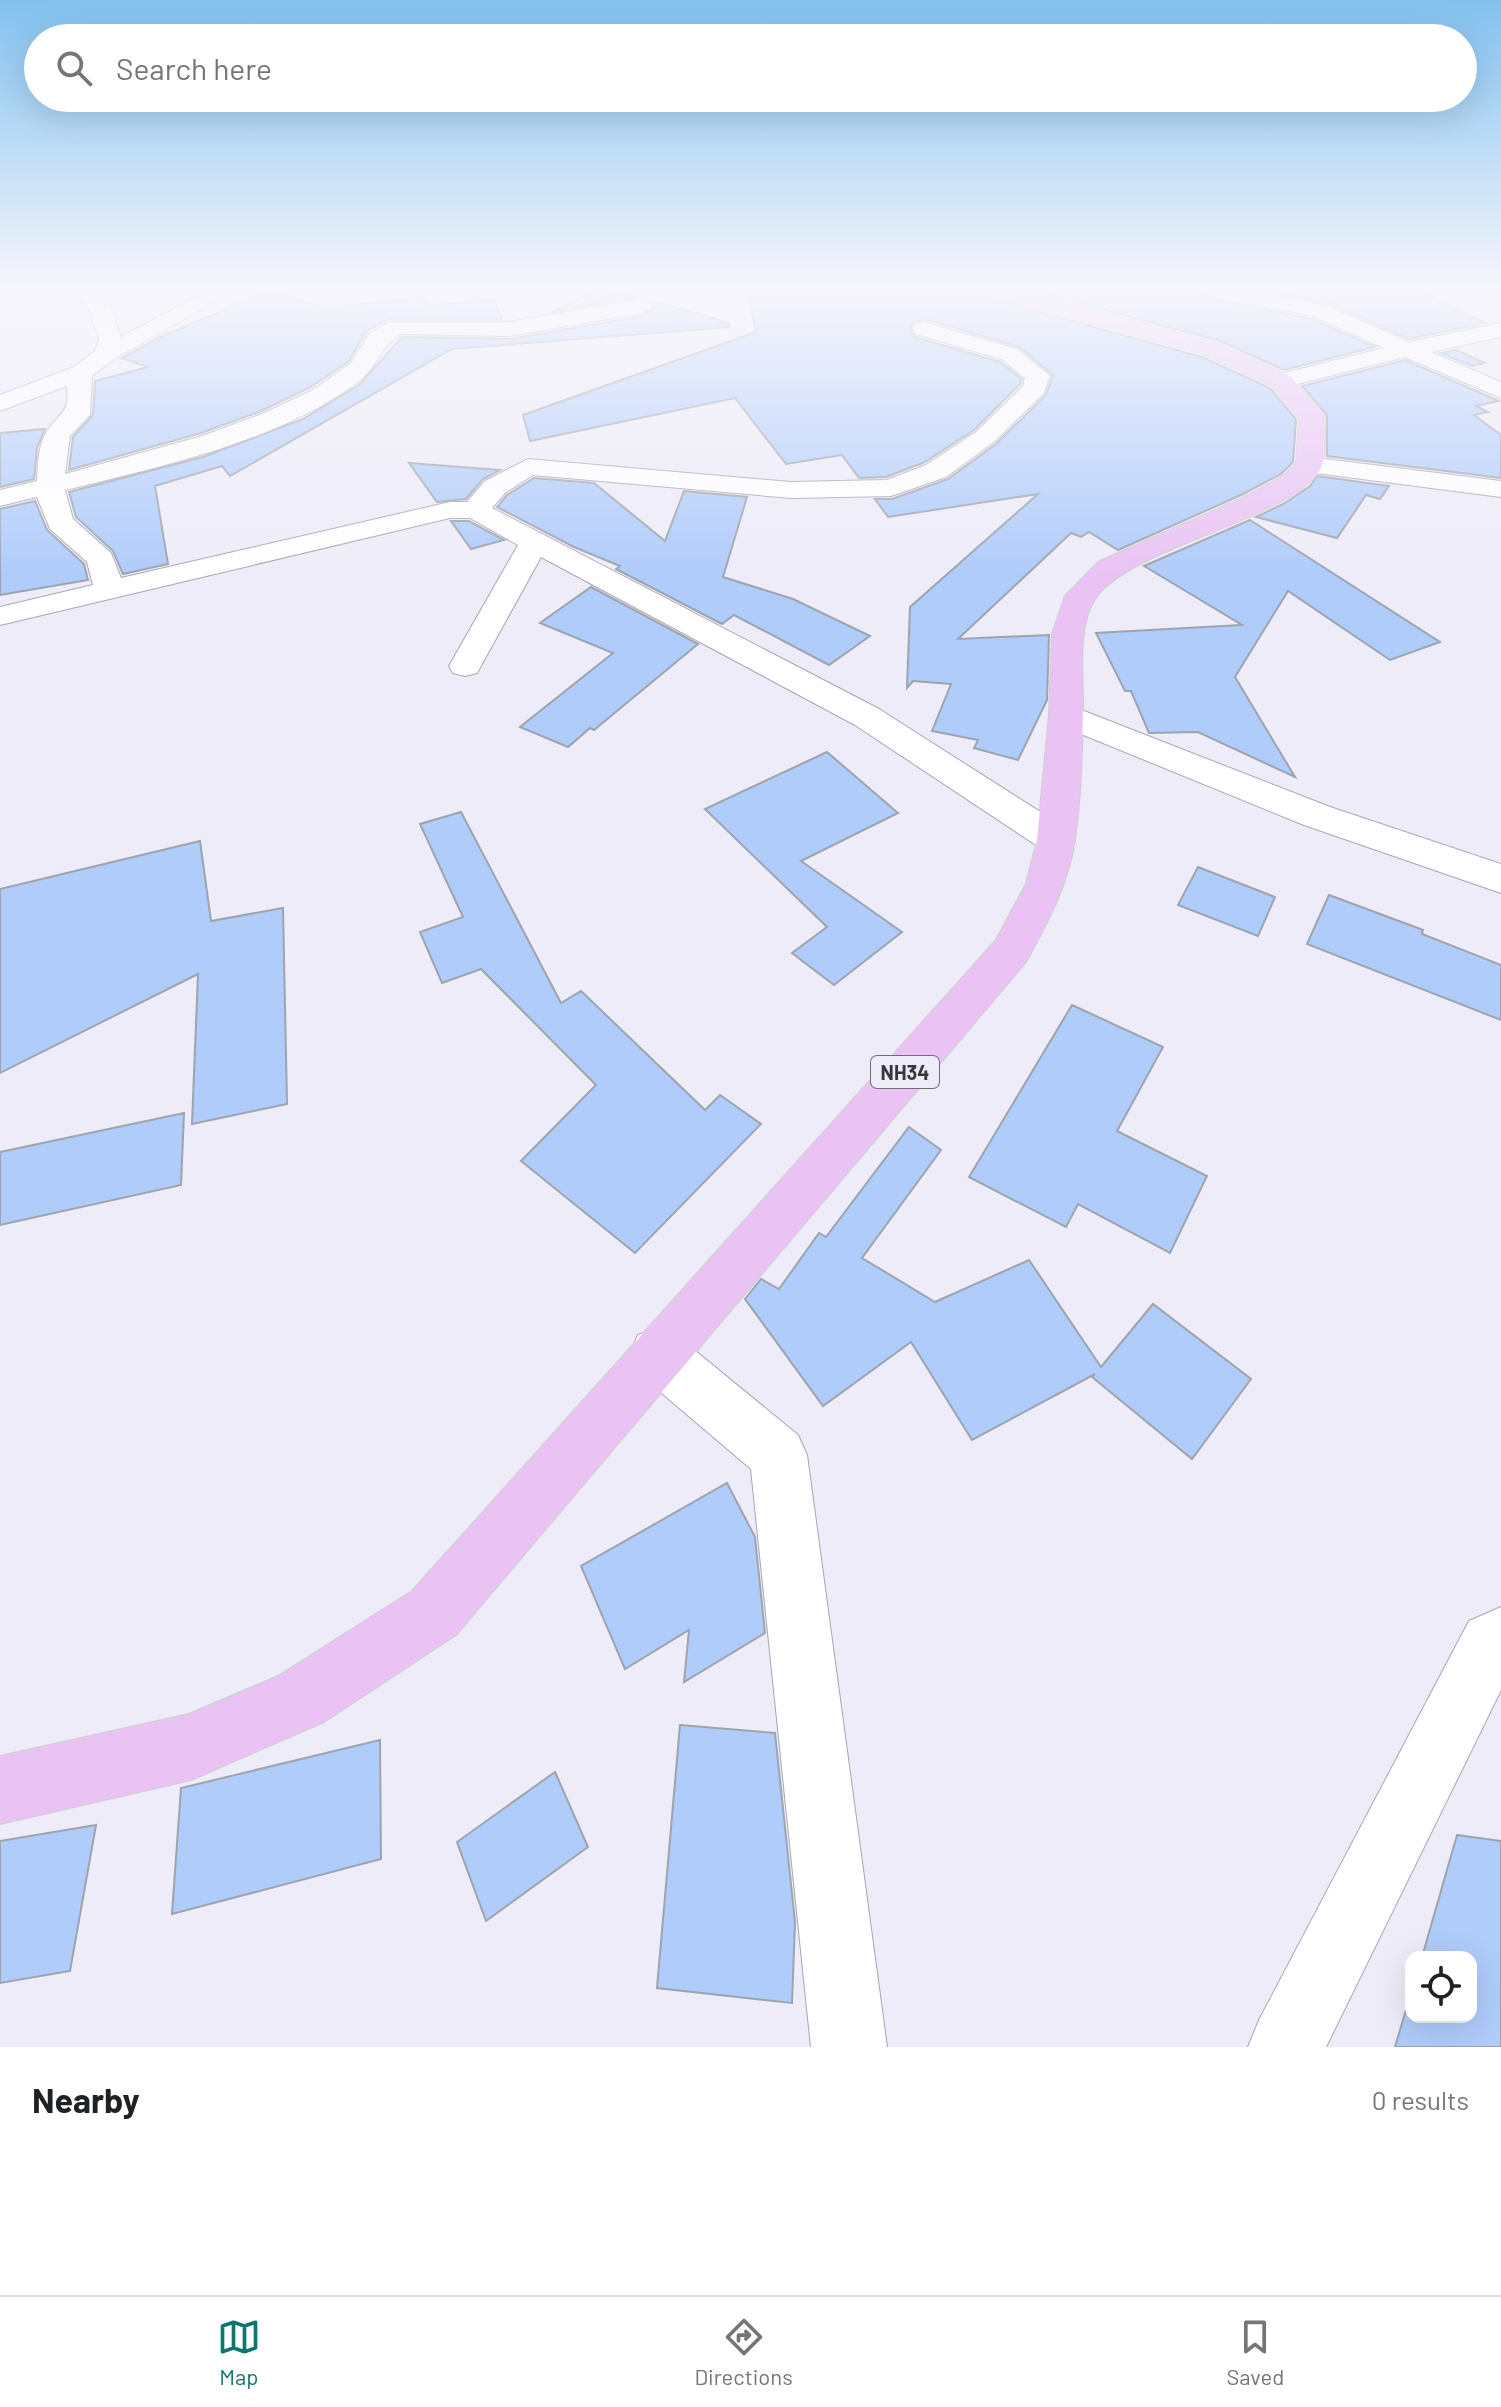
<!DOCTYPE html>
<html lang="en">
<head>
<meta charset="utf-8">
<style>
	:root { --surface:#fff; --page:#f6f6f6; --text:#202124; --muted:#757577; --line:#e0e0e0; --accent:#0f766e }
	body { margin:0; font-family:Barlow,sans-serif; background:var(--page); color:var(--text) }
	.controls { position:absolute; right:24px; bottom:24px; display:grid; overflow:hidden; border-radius:16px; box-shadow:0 8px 32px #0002 }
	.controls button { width:72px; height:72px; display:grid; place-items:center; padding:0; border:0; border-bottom:2px solid var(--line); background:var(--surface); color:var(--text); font:40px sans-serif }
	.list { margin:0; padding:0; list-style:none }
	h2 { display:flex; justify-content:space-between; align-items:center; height:104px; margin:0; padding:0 32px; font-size:34px }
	h2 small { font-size:26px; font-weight:400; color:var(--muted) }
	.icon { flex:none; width:44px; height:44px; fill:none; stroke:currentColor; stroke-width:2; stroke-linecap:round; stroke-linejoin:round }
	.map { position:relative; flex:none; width:1501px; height:2047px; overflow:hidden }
	.search { position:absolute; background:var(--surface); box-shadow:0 8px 32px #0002; left:24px; right:24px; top:24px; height:88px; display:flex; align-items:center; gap:20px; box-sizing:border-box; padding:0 28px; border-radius:44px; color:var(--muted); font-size:30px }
	.sheet { height:248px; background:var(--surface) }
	nav { display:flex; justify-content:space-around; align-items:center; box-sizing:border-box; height:112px; border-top:2px solid var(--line); background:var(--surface); font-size:22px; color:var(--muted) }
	nav a { display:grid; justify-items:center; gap:4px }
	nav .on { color:var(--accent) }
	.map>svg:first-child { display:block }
	.building { fill:#b0ccfb; stroke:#9ea4ae; stroke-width:2 }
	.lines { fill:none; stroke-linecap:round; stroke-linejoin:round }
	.minor-casing { stroke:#a7a6b1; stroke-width:2 }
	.trunk-casing { stroke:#cfcfd0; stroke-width:2 }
	.minor { fill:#fff; fill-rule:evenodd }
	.trunk { fill:#eac3f4; fill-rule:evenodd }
	.labels { text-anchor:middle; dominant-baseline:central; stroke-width:8; stroke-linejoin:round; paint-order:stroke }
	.shield { fill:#edecf8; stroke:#6e6e74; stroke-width:2 }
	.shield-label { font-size:20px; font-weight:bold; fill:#38383c }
</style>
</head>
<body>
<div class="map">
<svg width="1501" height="2047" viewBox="0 0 1501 2047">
	<rect width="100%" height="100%" fill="#edecf8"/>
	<g class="building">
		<path d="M599,289L638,297L552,312Z"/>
		<path d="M747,289H981L985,297L1202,357L1270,388L1296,419L1293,462L1281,474L1241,495L1118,550L1089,532L1081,537L1071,533L958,639L1049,635L1047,700L1018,760L974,748L978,740L932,731L951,684L913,681L907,688L910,607L1038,494L888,517L875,499H892L948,479L996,444L1046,395L1053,375L1019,347L925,319L913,322L910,331L915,337L1000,362L1022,379L1020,384L974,430L925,462L886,477L859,478L842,455L786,464L735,398L530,441L523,415L756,332Z"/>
		<path d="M1027,289H1196L1209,298L1312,319L1375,347L1284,370L1220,341Z"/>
		<path d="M1254,289H1417L1485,323L1409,339L1328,303Z"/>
		<path d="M269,291L326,308L425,297L428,306L494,299L502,319H388L367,331L349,361L311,387L261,411L201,433L69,470L73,437L93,415L95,381L148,367L122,358L158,338Z"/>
		<path d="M648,299L729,323V327L452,349L230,476L222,466L155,486L168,564L123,574L113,551L76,517L69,492L203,457L303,419L359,385L402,337L510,339L643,316L656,307Z"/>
		<path d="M1456,350L1485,363L1472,366L1441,353Z"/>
		<path d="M1405,360L1499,401L1476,406L1488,412L1474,415L1501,435V478L1327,456V415L1302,386Z"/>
		<path d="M45,429L37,448L34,479L0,487V433Z"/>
		<path d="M409,463L500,470L483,479L466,499L437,502Z"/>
		<path d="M1317,476L1389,486L1380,499L1366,495L1337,538L1256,517L1285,503L1310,486Z"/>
		<path d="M534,478L594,483L665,541L684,491L747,497L723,577L793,599L870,636L829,665L734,615L722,624L616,569L620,566L574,547L497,507L507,495Z"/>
		<path d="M35,501L47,530L84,564L88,580L0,595V509Z"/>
		<path d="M1250,520L1440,642L1390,660L1288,591L1235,677L1295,777L1198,732L1149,733L1131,691H1125L1096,633L1242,625L1144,566Z"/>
		<path d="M451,521H469L504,540L471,549Z"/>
		<path d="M591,587L698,644L594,730L590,728L568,747L520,727L613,653L540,623Z"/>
		<path d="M827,752L898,813L801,861L902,932L834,985L792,953L827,927L705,809Z"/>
		<path d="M461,812L561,1003L581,991L705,1110L720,1095L761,1124L635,1253L521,1161L596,1085L481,969L442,983L420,932L463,917L420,824Z"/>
		<path d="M200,841L211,921L283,908L287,1104L192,1124L198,974L0,1073V889Z"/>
		<path d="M1198,867L1275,897L1258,936L1178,905Z"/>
		<path d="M1329,895L1423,930L1422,934L1501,965V1020L1307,944Z"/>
		<path d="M1072,1005L1163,1047L1117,1131L1207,1176L1170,1253L1078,1204L1066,1227L969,1177Z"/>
		<path d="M184,1113L181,1185L0,1225V1152Z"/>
		<path d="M909,1127L941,1150L862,1258L935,1302L1029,1260L1101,1367L1153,1304L1251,1379L1192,1459L1092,1377L1095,1374L972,1440L911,1342L823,1406L745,1299L761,1279L779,1289L819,1233L826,1237Z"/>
		<path d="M727,1483L755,1537L765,1633L684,1682L689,1630L625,1669L581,1566Z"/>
		<path d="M680,1725L775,1733L795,1922L792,2003L657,1988Z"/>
		<path d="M380,1740L381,1859L172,1914L181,1788Z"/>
		<path d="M555,1772L588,1847L486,1921L457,1842Z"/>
		<path d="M96,1825L70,1971L0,1983V1841Z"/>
		<path d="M1457,1835L1501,1841V2047H1395L1411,1993V2017H1471V1957H1422Z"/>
	</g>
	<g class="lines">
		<g class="minor-casing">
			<g id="minor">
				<path d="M71,289H93L110,306L121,337L211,289H237L114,359L92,376L90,415L70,436L65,474L202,436L262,414L313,390L351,363L370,333L389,322H509L642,299L653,306L642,313L509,336L401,334C385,344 381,355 370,370C362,381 344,392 331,400C258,445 149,470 65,490L73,519L111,553L121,578L450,502H467L485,481L528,459L791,482L887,480L926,465L976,432L1023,386L1025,378L1001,359L916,334L913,329L916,324L924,322L1017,349L1050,376L1044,393L994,442L946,477L891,496L791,498L533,475L505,493L492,508L879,709L1070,831L1075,840L1070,849L1056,853L1042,849L855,725L541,557L477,673L465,676L453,673L449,666L518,545L470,518H450L0,625V607L93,585L87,562L50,529L37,497L0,506V490L37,481C38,465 38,444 47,431C60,412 70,413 67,386L0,411V395L74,367L95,351L99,339L89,308Z"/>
				<path d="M1199,289H1240L1327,306L1409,342L1501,323V337L1431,352L1501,382V398L1405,357L1281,388L1272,386L1269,381L1272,376L1384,348L1313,316L1210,295Z"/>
				<path d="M1309,457L1501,481V497L1300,471L1296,465L1300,459Z"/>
				<path d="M1066,704L1330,807L1501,864V893L1304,825L1054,723L1049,715L1054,707Z"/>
				<path d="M657,1328L676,1335L798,1435L807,1455L887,2047H811L751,1469L638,1373L630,1354L638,1335Z"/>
				<path d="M1501,1607V1690L1326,2047H1248L1259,2020L1469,1621Z"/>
			</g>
		</g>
		<g class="trunk-casing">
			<path id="trunk" d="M984,289H1017L1219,344L1290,376L1325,417C1324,431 1327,452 1322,465C1303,517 1129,546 1095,599C1076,629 1084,678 1083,712C1082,754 1081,798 1075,839C1069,884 1047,923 1026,962L456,1635L324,1722L191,1780L0,1824V1756L189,1714L278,1676L412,1591L996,940L1026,884L1037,840L1049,715L1052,634L1065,596L1098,562L1242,498L1283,476L1296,463L1299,418L1272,386L1203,354L986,294Z"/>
		</g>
		<use href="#minor" class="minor"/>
		<use href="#trunk" class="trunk"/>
	</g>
	<linearGradient id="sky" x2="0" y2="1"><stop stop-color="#81c1ef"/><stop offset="0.5" stop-color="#f7f6fc"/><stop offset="1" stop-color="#f7f6fc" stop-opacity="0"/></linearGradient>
	<rect width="1501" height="575" fill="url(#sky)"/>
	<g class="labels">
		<rect class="shield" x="871" y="1056" width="68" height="32" rx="6"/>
		<g class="shield-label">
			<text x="905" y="1072">NH34</text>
		</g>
	</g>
</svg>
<div class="controls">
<button><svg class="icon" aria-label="locate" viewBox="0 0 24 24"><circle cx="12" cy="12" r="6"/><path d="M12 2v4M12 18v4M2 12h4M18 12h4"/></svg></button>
</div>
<div class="search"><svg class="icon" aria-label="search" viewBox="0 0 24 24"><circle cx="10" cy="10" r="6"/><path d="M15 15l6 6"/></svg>Search here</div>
</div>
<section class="sheet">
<h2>Nearby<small>0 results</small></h2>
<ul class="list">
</ul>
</section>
<nav>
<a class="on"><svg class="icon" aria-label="map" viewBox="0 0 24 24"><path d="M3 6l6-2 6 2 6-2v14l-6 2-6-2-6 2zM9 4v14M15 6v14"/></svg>Map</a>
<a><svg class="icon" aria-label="directions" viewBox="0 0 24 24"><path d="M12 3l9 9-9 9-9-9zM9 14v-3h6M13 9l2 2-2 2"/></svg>Directions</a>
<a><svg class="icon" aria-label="saved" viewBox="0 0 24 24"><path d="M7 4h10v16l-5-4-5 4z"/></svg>Saved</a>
</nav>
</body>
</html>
